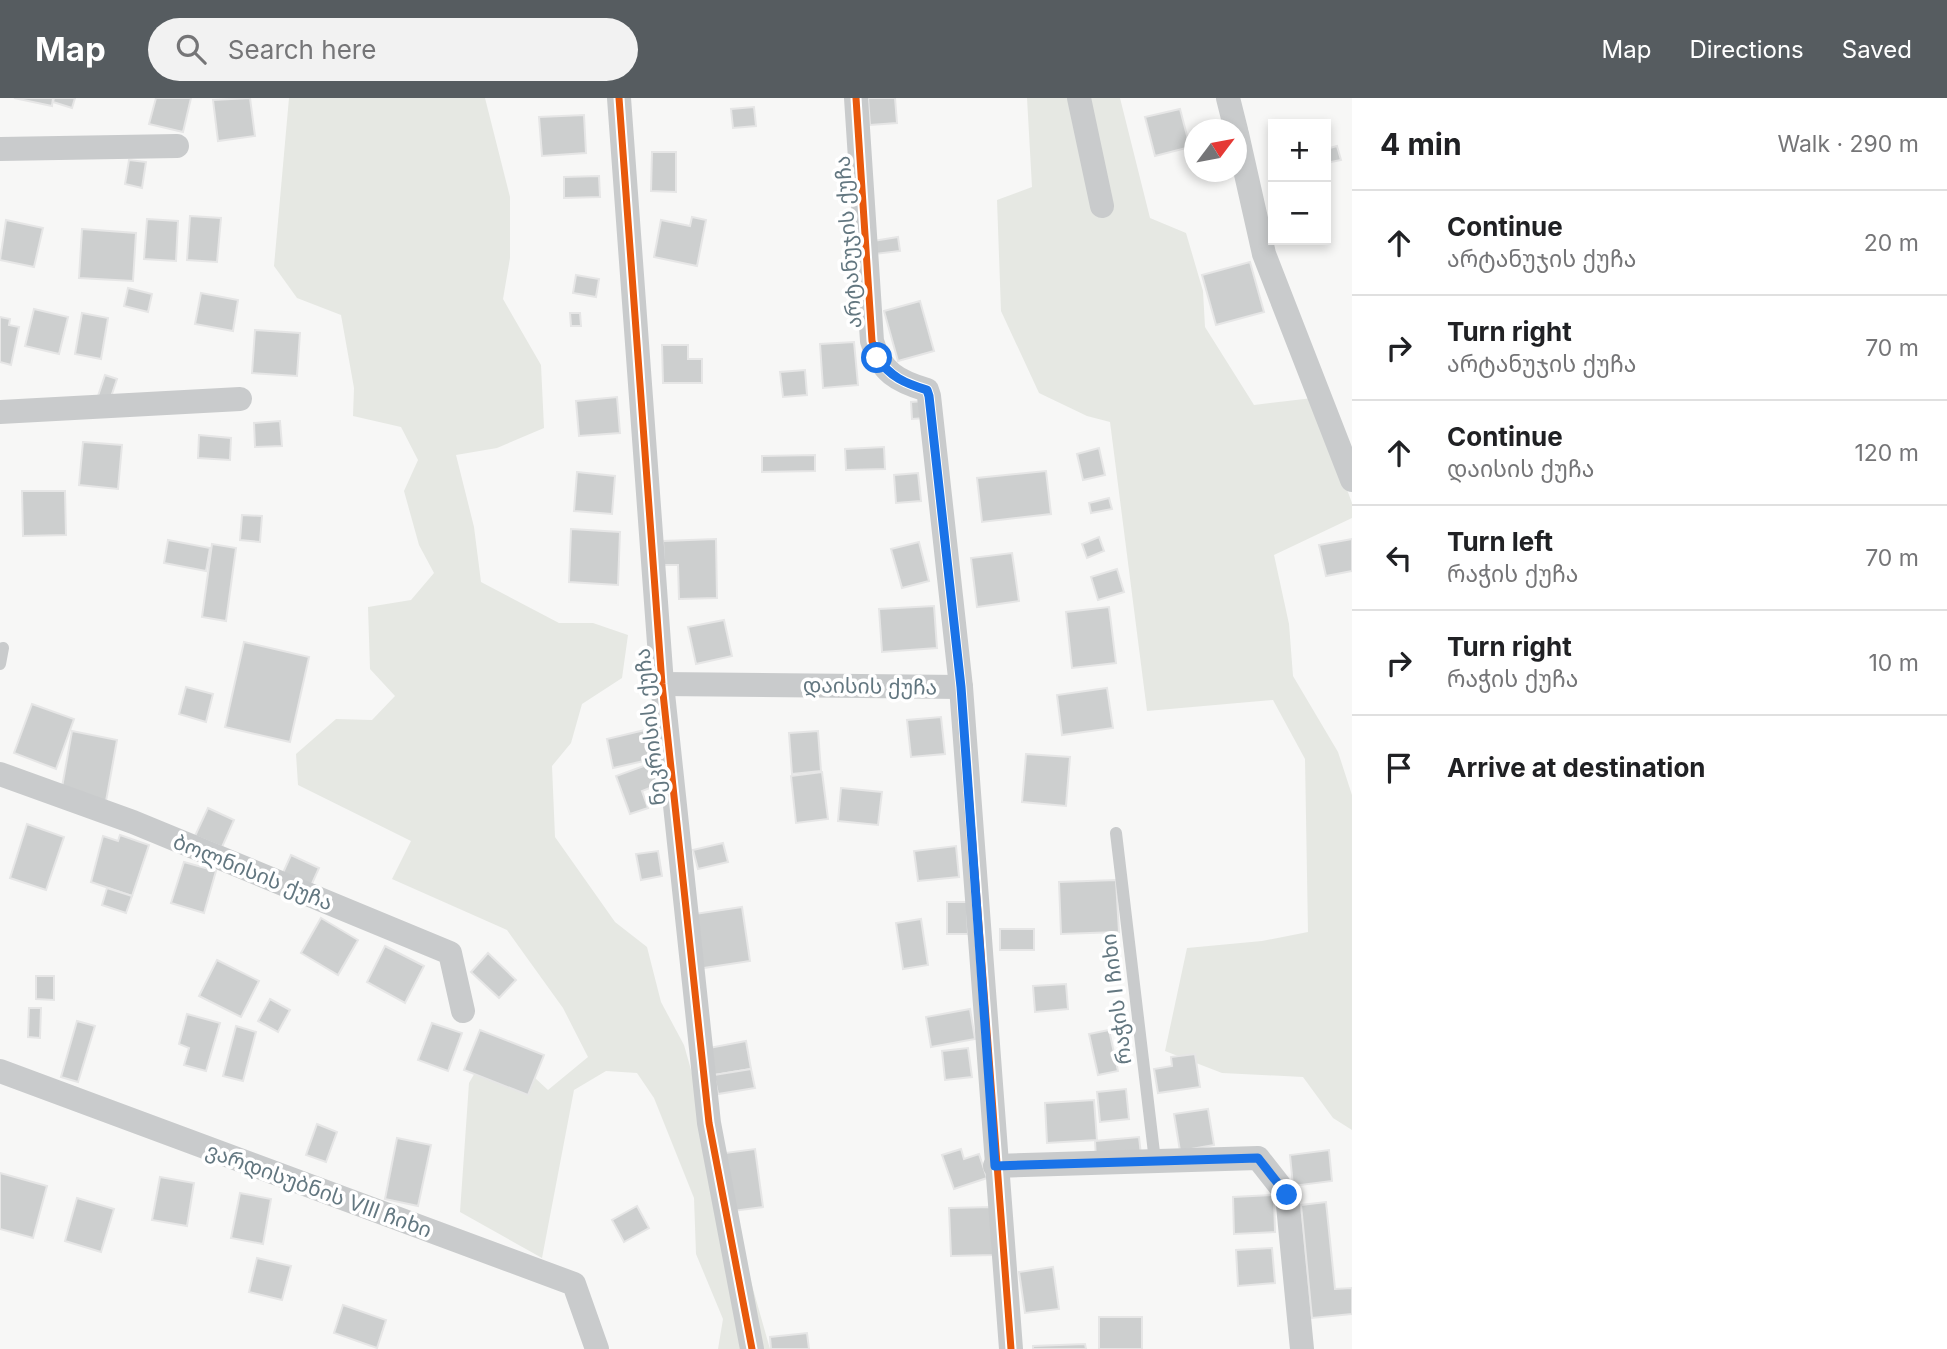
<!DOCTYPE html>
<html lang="en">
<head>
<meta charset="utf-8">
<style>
	:root { --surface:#fff; --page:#f2f2f2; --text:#202124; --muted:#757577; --line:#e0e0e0; --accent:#565c60 }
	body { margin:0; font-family:Inter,"Noto Sans Georgian",sans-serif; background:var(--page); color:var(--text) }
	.controls { position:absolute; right:21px; top:21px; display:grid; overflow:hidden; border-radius:0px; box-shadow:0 4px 10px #0003 }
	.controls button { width:63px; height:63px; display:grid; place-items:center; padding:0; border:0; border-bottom:2px solid var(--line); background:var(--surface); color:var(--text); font:35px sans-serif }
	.compass { position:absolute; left:1184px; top:21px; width:63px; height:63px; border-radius:50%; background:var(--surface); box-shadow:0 4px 10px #0003; rotate:58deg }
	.stop { position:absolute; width:21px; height:21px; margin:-16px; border:5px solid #1a73e8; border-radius:50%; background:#fff }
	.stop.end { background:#1a73e8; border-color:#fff; box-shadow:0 2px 7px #0008 }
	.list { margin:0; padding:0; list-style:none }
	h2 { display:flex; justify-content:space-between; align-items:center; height:91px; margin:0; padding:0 28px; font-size:30px }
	h2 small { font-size:23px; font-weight:400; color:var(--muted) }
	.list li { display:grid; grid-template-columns:46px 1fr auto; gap:21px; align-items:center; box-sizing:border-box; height:105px; padding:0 28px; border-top:2px solid var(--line) }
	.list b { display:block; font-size:26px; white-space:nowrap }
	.list p { margin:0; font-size:23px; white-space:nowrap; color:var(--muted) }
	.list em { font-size:23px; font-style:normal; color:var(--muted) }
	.icon { flex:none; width:38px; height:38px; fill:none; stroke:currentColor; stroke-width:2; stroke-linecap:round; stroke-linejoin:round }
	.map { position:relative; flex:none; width:1352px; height:1251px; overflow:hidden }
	header { display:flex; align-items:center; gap:42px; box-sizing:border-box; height:98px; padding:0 35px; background:var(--accent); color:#fff }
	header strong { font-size:33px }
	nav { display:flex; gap:38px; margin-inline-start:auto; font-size:24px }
	.search { width:490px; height:63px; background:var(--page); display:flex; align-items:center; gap:18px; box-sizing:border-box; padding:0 24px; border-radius:38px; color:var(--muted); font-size:26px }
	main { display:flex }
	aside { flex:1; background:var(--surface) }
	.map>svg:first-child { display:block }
	.green { fill:#e6e8e3 }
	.building { fill:#cdcfcf; stroke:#e6e6e6; stroke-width:2 }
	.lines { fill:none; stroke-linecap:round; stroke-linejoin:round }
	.service { stroke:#c9cbcc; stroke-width:12 }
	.minor { stroke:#c9cbcc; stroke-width:24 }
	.cycleway-casing { stroke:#fff; stroke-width:11 }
	.cycleway { stroke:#e8590c; stroke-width:7 }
	.route { stroke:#1a73e8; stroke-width:9 }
	.labels { text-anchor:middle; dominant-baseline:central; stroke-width:7; stroke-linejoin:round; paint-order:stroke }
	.street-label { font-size:21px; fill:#637780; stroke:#fff }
</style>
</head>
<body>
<header>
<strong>Map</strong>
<div class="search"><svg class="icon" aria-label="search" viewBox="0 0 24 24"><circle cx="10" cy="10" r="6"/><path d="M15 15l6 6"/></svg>Search here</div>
<nav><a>Map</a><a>Directions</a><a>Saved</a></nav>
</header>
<main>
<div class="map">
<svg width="1352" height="1251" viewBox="0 0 1352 1251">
	<rect width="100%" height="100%" fill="#f7f7f6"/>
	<g class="green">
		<path d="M289,0H485L510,99V160L503,201L541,267L544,330L497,350L456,357L474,429L481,484L559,525H593L628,537L622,580L582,606L571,645L552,668L555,739L615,824L647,849L661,904L684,947L770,1251H718L723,1221L696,1156L694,1100L654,1000L637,975L606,973L574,992L542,1160L460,1114L469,985L494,942L548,992L588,959L563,910L507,832L392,781L411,743L298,687L296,656L336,621L372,622L395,598L370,571L368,509L411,502L434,475L419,447L404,393L418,362L401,329L353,318L354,290L341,217L297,200L274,168Z"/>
		<path d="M1027,0H1120L1150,120L1186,135L1203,193L1205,229L1254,307L1313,300L1352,405V420L1274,457L1289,526L1293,578L1338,654L1352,697V1032L1333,1020L1303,979L1222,975L1165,953L1187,850L1262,843L1308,834L1305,661L1273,602L1147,613L1110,324L1087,318L1039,295L1001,213L997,102L1032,89Z"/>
	</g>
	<g class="building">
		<path d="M14,0H53L52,8Z"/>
		<path d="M54,0H75L72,10L53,4Z"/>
		<path d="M156,0H191L183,34L149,26Z"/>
		<path d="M250,0L255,38L218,43L213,2Z"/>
		<path d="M868,0H895L897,25L870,27Z"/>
		<path d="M754,9L756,28L733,30L731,11Z"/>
		<path d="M1180,11L1190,49L1155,58L1145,19Z"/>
		<path d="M584,17L586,55L542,58L539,19Z"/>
		<path d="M1337,48L1341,62L1326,65V51Z"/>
		<path d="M652,54H676V94L651,93Z"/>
		<path d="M129,62L146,64L142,90L125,86Z"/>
		<path d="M599,78L600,99L564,100V79Z"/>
		<path d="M190,118L221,120L217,164L187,162Z"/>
		<path d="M692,119L706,122L697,168L654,159L661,122L690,128Z"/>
		<path d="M147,121L178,123L176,163L144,161Z"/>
		<path d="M6,122L43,130L34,169L0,162Z"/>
		<path d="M82,131L136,135L133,183L79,180Z"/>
		<path d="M898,139L900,153L875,156L873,143Z"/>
		<path d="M1250,164L1264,214L1216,227L1202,177Z"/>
		<path d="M576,177L599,181L596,199L573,195Z"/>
		<path d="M128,190L152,196L148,214L124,208Z"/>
		<path d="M201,195L238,202L233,233L195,226Z"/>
		<path d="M920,203L934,253L898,263L884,213Z"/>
		<path d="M34,211L68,219L59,256L25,248Z"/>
		<path d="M82,215L108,220L101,261L75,256Z"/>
		<path d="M570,215H580L581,228H571Z"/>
		<path d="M0,219L10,221L9,227L19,229L11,267L0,264Z"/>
		<path d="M255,232L300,235L297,278L252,275Z"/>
		<path d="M854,244L858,287L823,290L820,246Z"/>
		<path d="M662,247H688V261H702V285H663Z"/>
		<path d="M805,272L807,297L783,299L780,274Z"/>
		<path d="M105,277L117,281L110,302L98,298Z"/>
		<path d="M617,299L620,335L579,338L576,303Z"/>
		<path d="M924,303L926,320L912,321L911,304Z"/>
		<path d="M280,323L282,348L255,349L254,325Z"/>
		<path d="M199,337L231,340L230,362L198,360Z"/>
		<path d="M83,344L122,347L118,391L79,387Z"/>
		<path d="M884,349L885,371L846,372L845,351Z"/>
		<path d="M1099,350L1105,377L1083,382L1077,356Z"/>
		<path d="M815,357V373L762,374V358Z"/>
		<path d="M1046,373L1051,416L982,424L977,380Z"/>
		<path d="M577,374L615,378L612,416L574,413Z"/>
		<path d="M918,375L921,403L896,405L894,377Z"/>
		<path d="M22,393H65L66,437L23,438Z"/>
		<path d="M1109,400L1112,411L1091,415L1089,405Z"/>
		<path d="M242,417L262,418L260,444L240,442Z"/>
		<path d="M571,431L620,434L618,487L569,484Z"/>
		<path d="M1099,439L1104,453L1087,460L1082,446Z"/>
		<path d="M716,441L717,500L679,501L678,467H664L663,443Z"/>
		<path d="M1352,441V473L1326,478L1319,447Z"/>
		<path d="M168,442L210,450L206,473L164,465Z"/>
		<path d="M919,444L929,483L902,490L891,451Z"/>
		<path d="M212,446L236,450L226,523L202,519Z"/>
		<path d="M1012,455L1019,503L977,509L971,460Z"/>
		<path d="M1117,471L1124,494L1098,502L1091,479Z"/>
		<path d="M934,508L937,550L882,554L879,511Z"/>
		<path d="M1109,509L1116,565L1072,570L1066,514Z"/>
		<path d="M724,522L732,558L696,566L688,529Z"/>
		<path d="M244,544L309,559L290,644L225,629Z"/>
		<path d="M186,589L213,596L206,624L179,616Z"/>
		<path d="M1107,590L1113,630L1062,637L1057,597Z"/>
		<path d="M32,606L74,621L56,671L14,655Z"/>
		<path d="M941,619L945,656L911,659L907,622Z"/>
		<path d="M649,631L657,660L613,670L607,641Z"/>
		<path d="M72,633L117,642L106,703L61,695Z"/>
		<path d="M818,633L821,673L792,676L789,635Z"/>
		<path d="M1026,656L1070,659L1066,708L1022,704Z"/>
		<path d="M652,665L660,686L642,693L648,710L630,716L616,678Z"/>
		<path d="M822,674L828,721L796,725L791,678Z"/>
		<path d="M841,690L882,694L878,727L838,723Z"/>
		<path d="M208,710L234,722L222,749L195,738Z"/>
		<path d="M27,726L64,739L46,792L10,780Z"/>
		<path d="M120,737L149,747L132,798L91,784L103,738L118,743Z"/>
		<path d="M723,745L728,764L698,771L693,752Z"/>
		<path d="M956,748L959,779L918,783L914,753Z"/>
		<path d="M658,753L662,778L641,782L636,756Z"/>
		<path d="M291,757L319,770L310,790L282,777Z"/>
		<path d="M184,764L216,773L204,815L171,805Z"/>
		<path d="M1116,782L1119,834L1061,836L1059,784Z"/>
		<path d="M107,790L132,798L126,815L102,807Z"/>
		<path d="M947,804H967L968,836H947Z"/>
		<path d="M742,809L750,863L697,871L688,817Z"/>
		<path d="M321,820L358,842L338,877L301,855Z"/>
		<path d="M921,821L928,867L903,871L896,825Z"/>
		<rect x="1000" y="831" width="34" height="21"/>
		<path d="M385,848L424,868L405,905L367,884Z"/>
		<path d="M488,855L516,882L499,900L471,874Z"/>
		<path d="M217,862L259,883L241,919L199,898Z"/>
		<path d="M36,878H54V902L36,901Z"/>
		<path d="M1066,886L1068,911L1035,914L1033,888Z"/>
		<path d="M270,901L290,912L278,934L258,923Z"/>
		<path d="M29,910H41L40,940L28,939Z"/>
		<path d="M970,911L975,941L931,949L926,919Z"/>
		<path d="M187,916L220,925L206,973L184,967L189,950L179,946Z"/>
		<path d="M77,923L95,928L78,984L61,979Z"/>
		<path d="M432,925L462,935L448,973L418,962Z"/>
		<path d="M236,928L256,934L243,983L223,978Z"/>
		<path d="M480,932L544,957L528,997L464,972Z"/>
		<path d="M1109,932L1118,973L1098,977L1089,936Z"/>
		<path d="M746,943L751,971L714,977L709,950Z"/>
		<path d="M968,950L972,979L945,982L942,953Z"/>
		<path d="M1195,956L1200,989L1158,995L1154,971L1172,968L1171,959Z"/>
		<path d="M751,971L755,990L718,996L714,977Z"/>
		<path d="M1126,991L1129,1021L1100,1024L1097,994Z"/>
		<path d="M1094,1002L1097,1042L1047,1045L1045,1005Z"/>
		<path d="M1208,1011L1214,1047L1180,1053L1174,1016Z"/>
		<path d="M317,1026L337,1034L326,1064L306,1057Z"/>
		<path d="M1139,1039L1141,1057L1096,1061L1095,1043Z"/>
		<path d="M397,1040L431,1047L418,1108L385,1101Z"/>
		<path d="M755,1051L763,1109L733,1113L725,1055Z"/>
		<path d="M961,1051L964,1061L979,1056L987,1080L954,1091L942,1057Z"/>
		<path d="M1329,1052L1332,1083L1293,1088L1290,1057Z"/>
		<path d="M0,1075L47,1088L33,1140L0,1131Z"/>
		<path d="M160,1079L194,1085L187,1128L152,1122Z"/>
		<path d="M240,1095L271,1101L263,1146L231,1140Z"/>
		<path d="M1274,1097L1275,1134L1234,1136L1233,1099Z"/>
		<path d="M77,1100L114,1111L101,1154L65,1143Z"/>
		<path d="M1326,1104L1335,1191L1352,1190V1216L1312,1220L1301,1107Z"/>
		<path d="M637,1108L649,1130L624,1144L612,1122Z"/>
		<path d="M992,1109L993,1157L951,1158L949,1110Z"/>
		<path d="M1272,1150L1275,1185L1238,1188L1236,1152Z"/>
		<path d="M257,1160L291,1168L282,1202L249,1194Z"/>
		<path d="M1053,1169L1059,1211L1025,1215L1019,1174Z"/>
		<path d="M343,1207L386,1222L377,1250L334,1235Z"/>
		<rect x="1099" y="1219" width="43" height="32"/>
		<path d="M807,1235L809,1251H771L770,1239Z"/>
		<path d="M1085,1246L1086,1251H1033V1248Z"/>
	</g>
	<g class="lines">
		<g class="service">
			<path d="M0,566L3,550"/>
			<path d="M1116,735L1155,1063"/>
		</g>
		<g class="minor">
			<path d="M619,0L662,586L709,1025L752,1251"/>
			<path d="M856,0L872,243C881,274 897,283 927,292L929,298L961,589L1011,1251"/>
			<path d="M1079,0L1102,108"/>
			<path d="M1228,0L1236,32"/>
			<path d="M1237,36L1264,156L1352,382"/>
			<path d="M0,51L177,48"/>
			<path d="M0,314L240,301"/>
			<path d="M662,586L961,589"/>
			<path d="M0,676L133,724L450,855L463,913"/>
			<path d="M0,973L574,1186L597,1251"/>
			<path d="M995,1068L1258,1060L1287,1097L1302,1251"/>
		</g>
		<g class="cycleway-casing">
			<g id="cycleway">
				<path d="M619,0L662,586L709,1025L752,1251"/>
				<path d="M856,0L872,243C881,274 897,283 927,292L929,298L961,589L1011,1251"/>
			</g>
		</g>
		<use href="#cycleway" class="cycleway"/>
	</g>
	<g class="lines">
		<path class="route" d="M877,260C891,279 904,285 927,292L929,298L961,589L995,1068L1258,1060L1287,1097"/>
	</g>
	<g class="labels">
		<g class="street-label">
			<text transform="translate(848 144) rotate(-94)">არტანუჯის ქუჩა</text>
			<text transform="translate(870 588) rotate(1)">დაისის ქუჩა</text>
			<text transform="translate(650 629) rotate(-96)">ნეკრისის ქუჩა</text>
			<text transform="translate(253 774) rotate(22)">ბოლნისის ქუჩა</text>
			<text transform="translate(1116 901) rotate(-97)">რაჭის I ჩიხი</text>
			<text transform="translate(319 1092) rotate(20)">ვარდისუბნის VIII ჩიხი</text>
		</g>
	</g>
</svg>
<div class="controls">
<button>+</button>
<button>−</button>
</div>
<svg class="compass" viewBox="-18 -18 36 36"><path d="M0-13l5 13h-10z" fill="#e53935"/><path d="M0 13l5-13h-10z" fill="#757577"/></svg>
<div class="stop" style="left:877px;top:260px"></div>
<div class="stop end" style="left:1287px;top:1097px"></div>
</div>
<aside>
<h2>4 min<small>Walk · 290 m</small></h2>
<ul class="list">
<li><svg class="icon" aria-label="ahead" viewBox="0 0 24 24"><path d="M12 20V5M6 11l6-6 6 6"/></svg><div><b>Continue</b><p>არტანუჯის ქუჩა</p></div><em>20 m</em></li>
<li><svg class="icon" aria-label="right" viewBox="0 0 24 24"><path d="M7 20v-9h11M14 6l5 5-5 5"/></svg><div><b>Turn right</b><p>არტანუჯის ქუჩა</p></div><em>70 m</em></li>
<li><svg class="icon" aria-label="ahead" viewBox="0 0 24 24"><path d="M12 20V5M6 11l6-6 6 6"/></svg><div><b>Continue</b><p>დაისის ქუჩა</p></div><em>120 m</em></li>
<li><svg class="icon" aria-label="left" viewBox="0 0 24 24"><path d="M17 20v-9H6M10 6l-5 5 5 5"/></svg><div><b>Turn left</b><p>რაჭის ქუჩა</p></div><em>70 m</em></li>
<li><svg class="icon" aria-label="right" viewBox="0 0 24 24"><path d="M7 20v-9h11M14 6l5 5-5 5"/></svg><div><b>Turn right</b><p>რაჭის ქუჩა</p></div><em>10 m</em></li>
<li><svg class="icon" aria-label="arrive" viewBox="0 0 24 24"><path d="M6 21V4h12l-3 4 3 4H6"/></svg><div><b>Arrive at destination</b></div></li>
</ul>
</aside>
</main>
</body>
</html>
